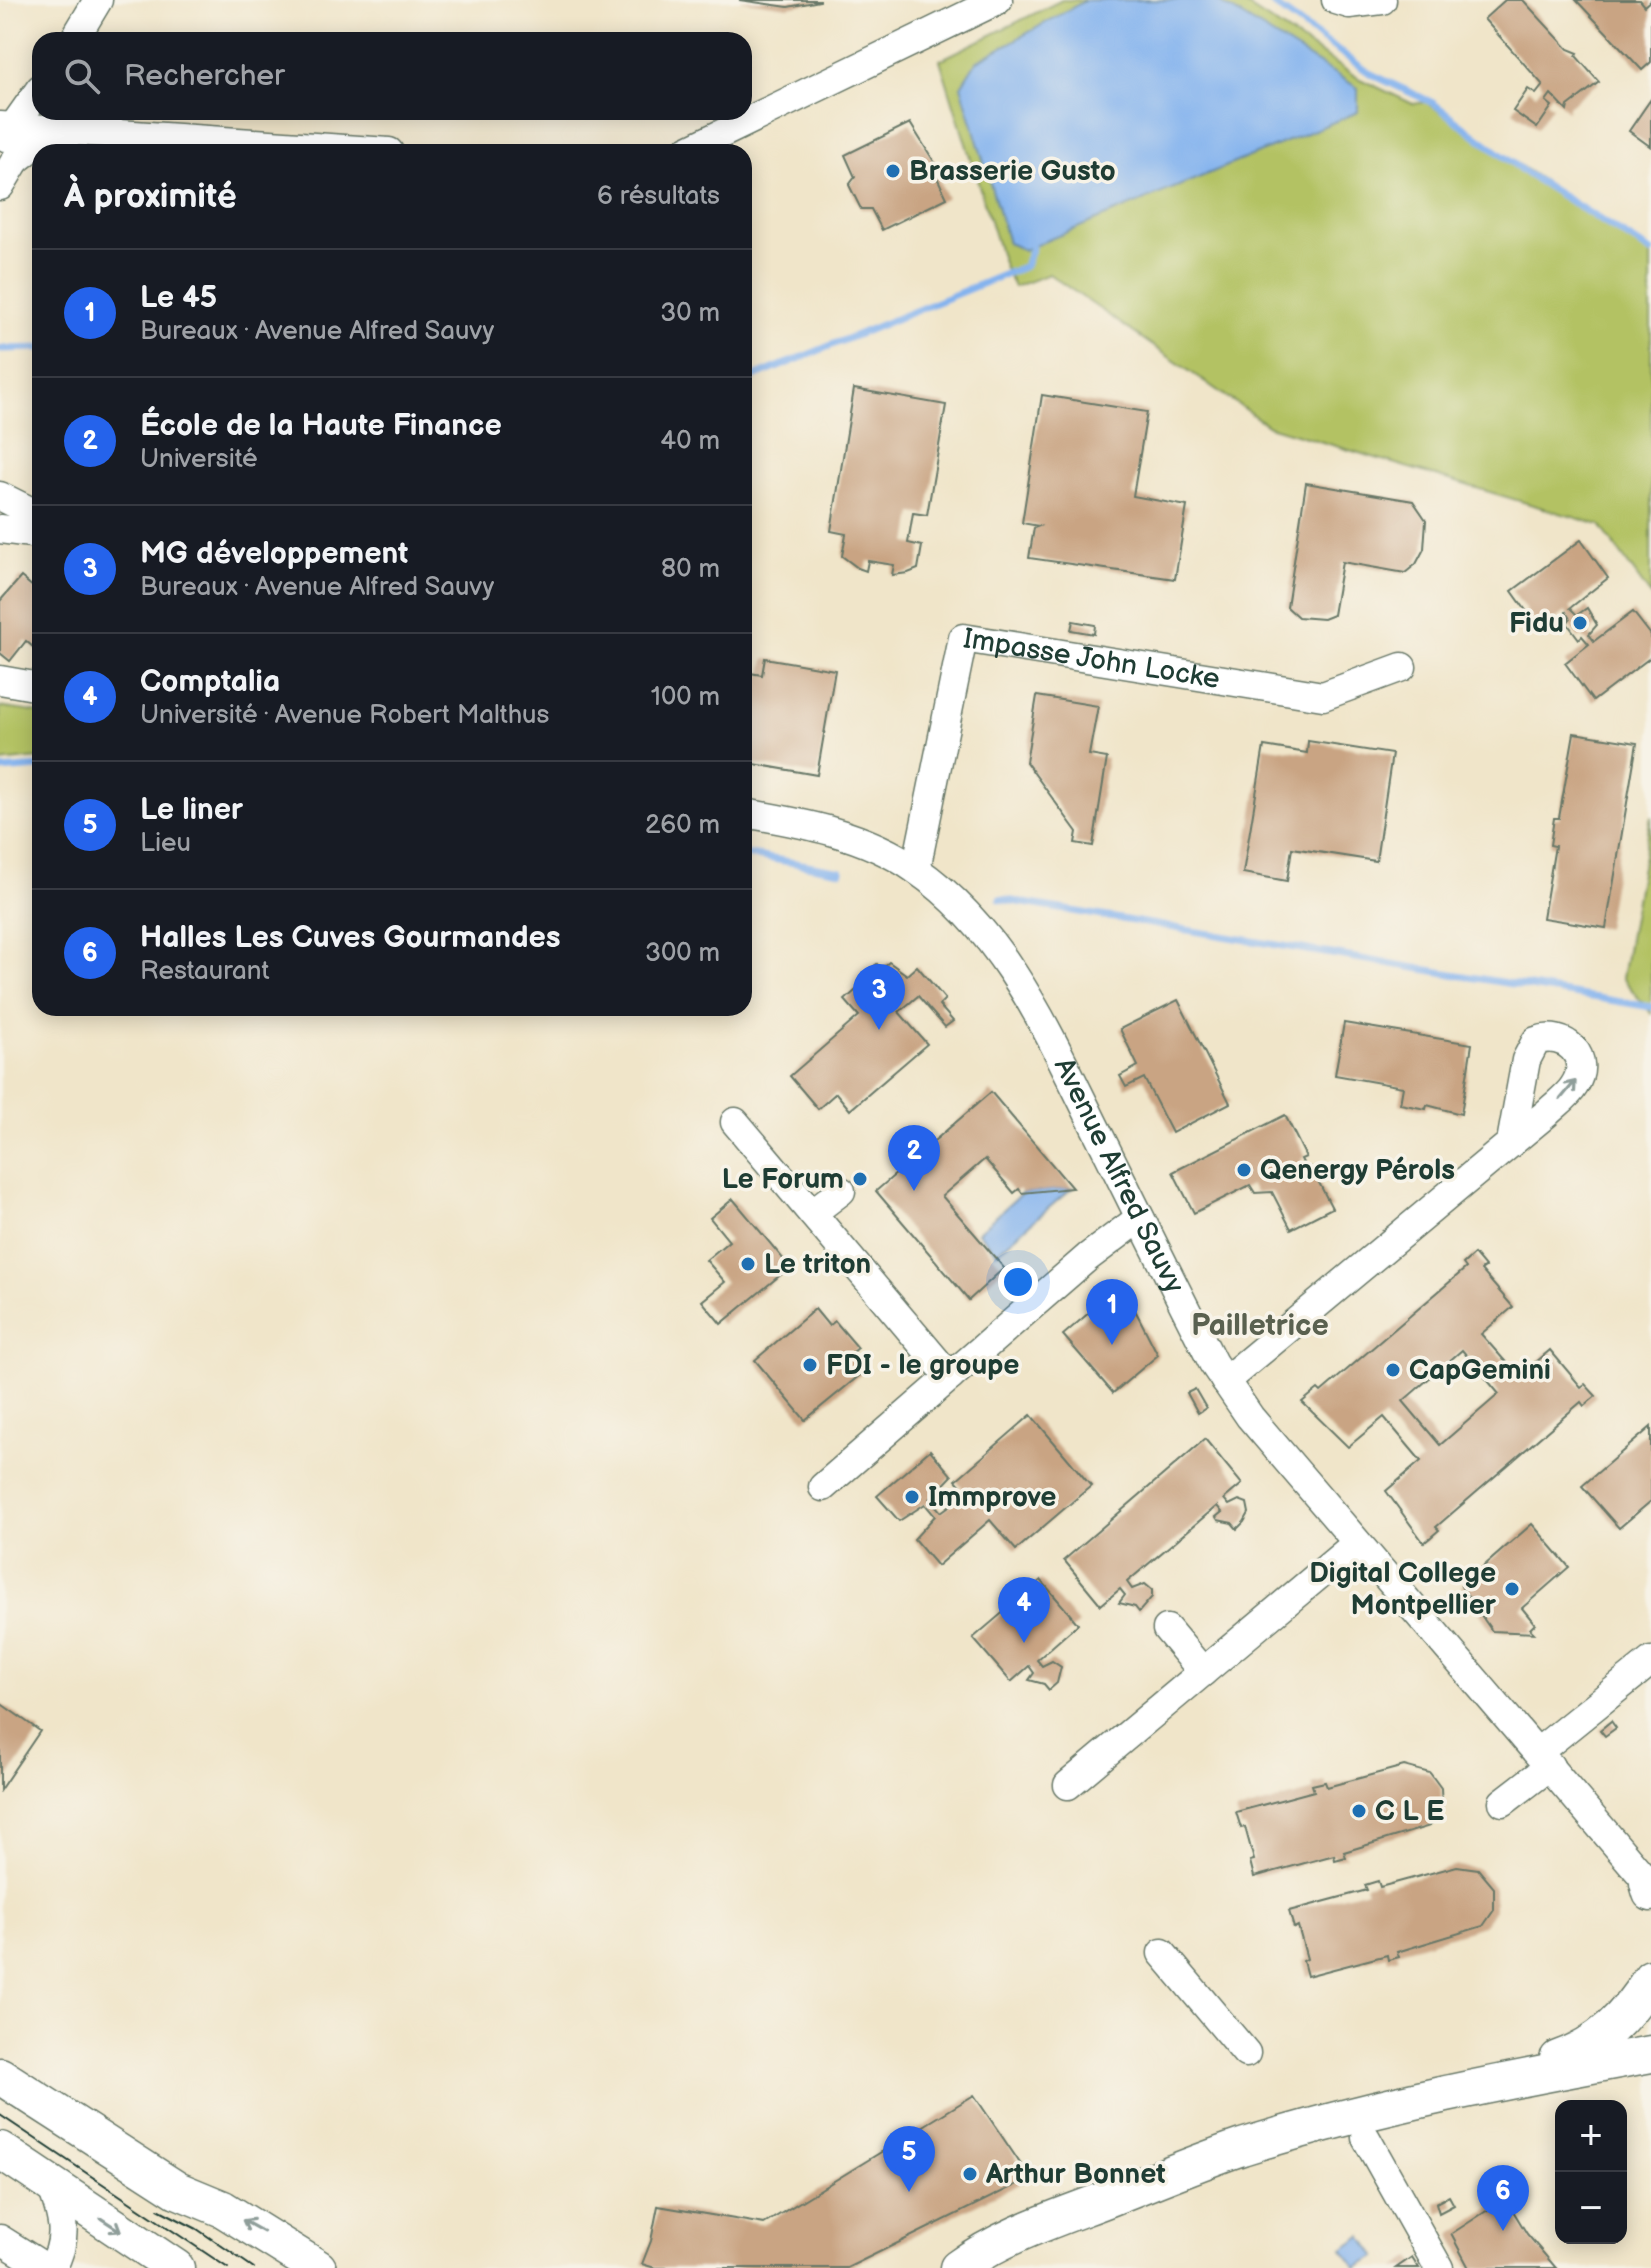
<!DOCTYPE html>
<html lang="fr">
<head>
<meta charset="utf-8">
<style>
	:root { --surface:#171b24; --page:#20242c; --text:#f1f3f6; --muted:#9ea1a6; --line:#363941; --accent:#2563eb }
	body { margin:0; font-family:"Balsamiq Sans",sans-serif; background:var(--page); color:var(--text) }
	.controls { position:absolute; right:24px; bottom:24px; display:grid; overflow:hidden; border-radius:16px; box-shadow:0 4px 20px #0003 }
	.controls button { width:72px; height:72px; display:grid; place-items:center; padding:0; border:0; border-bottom:2px solid var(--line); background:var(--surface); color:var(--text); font:40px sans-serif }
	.you { position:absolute; left:1018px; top:1282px; width:28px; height:28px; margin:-20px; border:6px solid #fff; border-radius:50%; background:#1a73e8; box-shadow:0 0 0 12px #1a73e833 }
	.badge { display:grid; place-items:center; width:52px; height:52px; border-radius:50%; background:var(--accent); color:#fff; font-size:26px; font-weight:700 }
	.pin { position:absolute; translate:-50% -66px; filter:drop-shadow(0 2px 4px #0008) }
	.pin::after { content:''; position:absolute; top:42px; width:28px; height:24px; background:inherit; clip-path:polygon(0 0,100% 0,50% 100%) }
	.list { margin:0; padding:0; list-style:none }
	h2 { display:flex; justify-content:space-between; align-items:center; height:104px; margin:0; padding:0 32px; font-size:34px }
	h2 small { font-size:26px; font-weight:400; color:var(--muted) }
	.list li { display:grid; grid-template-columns:52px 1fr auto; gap:24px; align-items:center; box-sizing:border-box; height:128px; padding:0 32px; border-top:2px solid var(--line) }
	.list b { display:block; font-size:30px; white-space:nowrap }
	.list p { margin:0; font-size:26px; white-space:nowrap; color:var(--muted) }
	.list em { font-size:26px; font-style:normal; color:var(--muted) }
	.icon { flex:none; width:44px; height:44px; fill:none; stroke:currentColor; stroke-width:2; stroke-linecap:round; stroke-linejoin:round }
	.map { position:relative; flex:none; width:1651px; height:2268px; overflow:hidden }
	.search { position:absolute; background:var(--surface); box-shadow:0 4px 20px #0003; left:32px; top:32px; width:720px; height:88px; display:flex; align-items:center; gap:20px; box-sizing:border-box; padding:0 28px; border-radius:24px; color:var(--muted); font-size:30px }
	.panel { position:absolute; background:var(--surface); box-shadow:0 4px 20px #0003; left:32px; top:144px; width:720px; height:872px; border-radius:24px }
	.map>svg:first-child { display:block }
	.green { fill:#b3c264; stroke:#69804c; stroke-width:2 }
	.water { fill:#84b3ee; stroke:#527891; stroke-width:2 }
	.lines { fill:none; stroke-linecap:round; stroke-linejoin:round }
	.stream { stroke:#84b3ee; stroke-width:7 }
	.building { fill:#c9a483; fill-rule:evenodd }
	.minor-casing { stroke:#687868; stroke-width:31 }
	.major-casing { stroke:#687868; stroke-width:39 }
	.minor { stroke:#fff; stroke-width:28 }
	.major { stroke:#fff; stroke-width:36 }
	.tram { stroke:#1f3d34; stroke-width:2 }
	.oneway { stroke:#8f9e9a }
	.poi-dot { fill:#1f6fb2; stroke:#f7f3e8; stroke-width:3 }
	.labels { text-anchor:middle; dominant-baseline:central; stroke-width:7; stroke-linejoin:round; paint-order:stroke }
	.poi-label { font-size:28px; font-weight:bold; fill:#1f3d34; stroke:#f7f3e8; text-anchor:start }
	.street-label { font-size:28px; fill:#1f3d34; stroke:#f7f3e8 }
	.neighbourhood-label { font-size:30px; font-weight:bold; fill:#5a6150; stroke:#f7f3e8 }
</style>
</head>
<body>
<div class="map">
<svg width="1651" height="2268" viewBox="0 0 1651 2268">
	<rect width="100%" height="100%" fill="#f7f3e8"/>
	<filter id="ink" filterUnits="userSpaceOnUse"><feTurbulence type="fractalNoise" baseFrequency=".0125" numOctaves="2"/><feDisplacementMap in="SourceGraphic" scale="16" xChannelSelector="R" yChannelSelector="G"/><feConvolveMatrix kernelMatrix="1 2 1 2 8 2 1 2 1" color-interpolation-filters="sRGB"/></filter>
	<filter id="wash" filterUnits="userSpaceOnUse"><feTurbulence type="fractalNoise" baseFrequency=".006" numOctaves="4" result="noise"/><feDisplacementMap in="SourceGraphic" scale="32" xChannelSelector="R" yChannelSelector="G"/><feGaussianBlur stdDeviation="1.8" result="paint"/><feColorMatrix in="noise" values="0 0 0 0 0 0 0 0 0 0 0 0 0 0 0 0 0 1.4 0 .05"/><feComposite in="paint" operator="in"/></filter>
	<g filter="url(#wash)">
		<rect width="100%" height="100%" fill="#f0e5c9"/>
		<g class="green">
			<path d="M1062,0H1238L1360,79L1413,104L1426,102L1651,254V596L1600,525L1269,426L1049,274L1014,287L1004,266L940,60Z"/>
			<path d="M0,707L40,713V758L0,762Z"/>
			<path d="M1651,816V1013L1622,978Z"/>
		</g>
		<g class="water">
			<path d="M1086,0H1216L1358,88V112L1024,250L1008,243L961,86L976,62Z"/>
			<path d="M1072,1188L996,1253L978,1232L1022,1193Z"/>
			<path d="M1362,2236L1377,2257L1356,2268L1343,2249Z"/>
		</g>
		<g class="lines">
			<g class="stream">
				<path d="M1267,0L1371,74L1433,103L1527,174L1651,252"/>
				<path d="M0,349L40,348"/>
				<path d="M744,381L1025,266L1032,247"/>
				<path d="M0,770L40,767"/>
				<path d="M744,854L841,871"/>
				<path d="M1000,899L1651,1007"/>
			</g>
		</g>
		<g id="blocks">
			<g class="building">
				<path d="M739,0H820V1L788,7Z"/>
				<path d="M1505,0H1523L1568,49L1578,53L1576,56L1599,82L1568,106L1567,111L1551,94L1546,101L1552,106L1537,128L1513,111L1528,89L1536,94L1543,85L1484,19Z"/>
				<path d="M1576,0H1639L1644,6L1651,0V62L1642,70Z"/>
				<path d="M1651,99V147L1629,131Z"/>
				<path d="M910,123L935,163L931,165L947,198L882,230L871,209H861L849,185L855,177L845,155Z"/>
				<path d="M854,389L946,405L927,515L913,513L908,543L922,546L918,569L908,573L892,575L894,565L868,561L866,571L858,568L842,556L846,534L831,531Z"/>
				<path d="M1042,395L1147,412L1133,496L1187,506L1175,579L1029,558L1034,528L1039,526L1022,523Z"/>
				<path d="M1306,483L1413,501L1426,520L1424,549L1416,564L1405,573L1342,562L1333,615L1323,619L1298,617L1287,607Z"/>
				<path d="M1581,540L1608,578L1570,608L1577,615L1587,608L1597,625L1589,634L1594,641L1633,612L1651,635V657L1593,701L1565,663L1589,644L1582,636L1579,639L1567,623L1570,619L1566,612L1540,630L1512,591Z"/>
				<path d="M21,577L40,593V653L26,641L10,661L0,653V601Z"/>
				<path d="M1073,621L1095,625L1094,634L1071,630Z"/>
				<path d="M765,658L835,670L817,775L748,763L750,745L744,744V672L762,675Z"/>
				<path d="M1037,696L1098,706L1089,755L1107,758L1093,846L1075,843L1077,832L1026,762Z"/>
				<path d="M1574,733L1637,743L1606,928L1543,918L1555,846L1550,845L1554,818H1559Z"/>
				<path d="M1308,741L1392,754L1376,861L1292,848L1287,881L1243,873L1264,746L1307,753Z"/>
				<path d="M889,962L907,975L917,966L945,999L939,1005L953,1021L945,1027L918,996L899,1012L927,1044L850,1110L836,1093L818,1109L790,1076L859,1016L845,1000L875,973L871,969L877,964L881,969Z"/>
				<path d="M1178,1000L1230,1103L1172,1133L1144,1078L1126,1087L1120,1076L1138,1066L1120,1029Z"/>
				<path d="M1344,1023L1472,1044L1461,1114L1427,1105L1426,1109L1400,1104L1403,1087L1335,1075Z"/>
				<path d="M991,1092L1072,1188L1022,1193L1019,1189L1014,1193L985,1159L942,1196L1004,1268L969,1300L876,1191Z"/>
				<path d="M1285,1115L1306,1157L1301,1159L1306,1169L1311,1167L1332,1208L1291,1229L1272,1192L1255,1193L1250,1185L1194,1213L1173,1172Z"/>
				<path d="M733,1199L790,1267L721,1324L702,1301L725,1282L706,1260L729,1241L710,1218Z"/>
				<path d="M1474,1254L1485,1267L1481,1270L1513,1307L1481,1334L1519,1377L1550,1350L1581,1387L1585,1384L1596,1396L1584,1406L1581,1402L1436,1527L1439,1530L1424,1543L1386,1491L1421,1461L1384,1417L1348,1447L1302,1402L1318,1389L1321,1392L1466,1268L1463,1264ZM1462,1350L1499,1394L1440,1445L1403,1401Z"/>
				<path d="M1098,1305L1135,1310L1158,1355L1113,1393L1063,1335Z"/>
				<path d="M815,1309L829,1326L835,1321L858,1348L852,1353L866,1370L805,1420L755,1360Z"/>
				<path d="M1195,1389L1206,1408L1198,1413L1187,1393Z"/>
				<path d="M1031,1415L1091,1486L1016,1550L990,1520L937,1566L914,1539L935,1516L925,1504L899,1521L877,1496L930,1450L952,1476L930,1499L941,1512L967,1493L956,1480Z"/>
				<path d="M1651,1427V1501L1619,1528L1582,1486Z"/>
				<path d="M1205,1439L1242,1484L1224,1499L1229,1505L1239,1500L1247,1503L1249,1513L1244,1522L1237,1529L1232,1523L1218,1520L1216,1517L1222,1512L1217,1506L1127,1582L1132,1589L1145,1584L1152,1590V1597L1139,1612L1135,1607L1119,1603L1125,1595L1120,1589L1101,1605L1064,1560Z"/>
				<path d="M1532,1524L1569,1567L1522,1608L1535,1624L1530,1629L1534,1633L1492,1631L1461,1586Z"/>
				<path d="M1041,1580L1078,1624L1037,1660L1042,1666L1052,1661L1061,1667L1057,1683L1049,1690L1044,1684L1029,1680L1034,1673L1029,1666L1011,1682L973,1638Z"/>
				<path d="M0,1703L40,1731L0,1790Z"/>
				<path d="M1611,1721L1616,1728L1605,1736L1600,1730Z"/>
				<path d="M1404,1766L1430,1773L1441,1788L1442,1808L1430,1826L1344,1852L1346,1857L1335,1860L1334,1855L1254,1877L1250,1861L1254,1860L1245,1827L1241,1828L1236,1812L1314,1791L1312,1785L1325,1782L1327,1787Z"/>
				<path d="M1457,1866L1478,1869L1494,1888V1910L1483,1926L1397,1952L1399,1957L1388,1960L1387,1955L1307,1976L1303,1961L1307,1959L1298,1926L1294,1928L1289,1911L1367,1890L1365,1885L1378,1881L1380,1887Z"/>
				<path d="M974,2095L1030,2178L847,2268H655L642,2264L651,2241L658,2206L764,2224Z"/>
				<path d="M1449,2196L1454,2205L1439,2213L1436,2203Z"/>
				<path d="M1504,2196L1527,2234L1556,2268H1469L1451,2234L1491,2208L1489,2204Z"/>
				<path d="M1412,2257L1419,2268H1396Z"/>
			</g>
		</g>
	</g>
	<g filter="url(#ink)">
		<use href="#blocks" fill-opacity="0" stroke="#687868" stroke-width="2"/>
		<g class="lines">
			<g class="minor-casing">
				<g id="minor">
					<path d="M1336,0L1349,4L1382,0"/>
					<path d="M74,40L98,0"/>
					<path d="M0,126L389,152"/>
					<path d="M6,137L40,89"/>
					<path d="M684,152L998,0"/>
					<path d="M17,159L43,139L63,135"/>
					<path d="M0,186L26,143"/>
					<path d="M0,496L40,516"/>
					<path d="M0,529L40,534"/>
					<path d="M0,680L40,687"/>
					<path id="s1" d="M744,813C803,823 865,834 915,869C1007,932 1051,1039 1099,1135C1137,1211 1174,1287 1213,1363L1250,1417L1651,1886"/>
					<path id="s2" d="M916,869L963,638L1323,696L1402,667"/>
					<path d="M735,1122L950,1377"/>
					<path d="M812,1213L841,1191"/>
					<path d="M1225,1381L1547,1113C1556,1104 1568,1096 1574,1086C1593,1057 1565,1030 1536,1041L1526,1060L1511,1142"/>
					<path d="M823,1487L1088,1257L1140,1218"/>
					<path d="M1167,1629L1203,1672"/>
					<path d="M1538,1752L1651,1661"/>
					<path d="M1068,1785L1357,1543"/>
					<path d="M1503,1802L1550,1766"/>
					<path d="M1162,1953L1246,2053"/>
					<path d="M1366,2138L1439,2268"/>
					<path d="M0,2239L46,2268"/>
					<path d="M52,2268C69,2238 63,2218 52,2187"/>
				</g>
			</g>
			<g class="major-casing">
				<g id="major">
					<path d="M1648,1883L1651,1893"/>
					<path d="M1558,2059C1601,2044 1627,2016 1651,1978"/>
					<path d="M0,2076L177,2190L223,2209L318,2268"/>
					<path d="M0,2150L176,2268"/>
					<path d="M958,2268C1002,2235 1061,2217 1112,2197C1155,2180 1198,2162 1242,2147C1376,2105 1514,2079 1651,2054"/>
				</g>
			</g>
			<use href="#minor" class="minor"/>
			<use href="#major" class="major"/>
			<g class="tram">
				<path d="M0,2115L228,2268"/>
				<path d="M158,2209L197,2229L254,2268"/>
			</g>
		</g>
		<defs><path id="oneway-shaft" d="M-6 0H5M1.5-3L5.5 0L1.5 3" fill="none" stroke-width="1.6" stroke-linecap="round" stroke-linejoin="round" transform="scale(2)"/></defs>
		<g class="oneway">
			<use href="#oneway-shaft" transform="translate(1568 1090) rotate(-50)"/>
			<use href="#oneway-shaft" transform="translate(111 2225) rotate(33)"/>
			<use href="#oneway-shaft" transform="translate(253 2226) rotate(-151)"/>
		</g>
	</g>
	<g class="poi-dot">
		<circle cx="893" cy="171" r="8"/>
		<circle cx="1580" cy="623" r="8"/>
		<circle cx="1244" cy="1170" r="8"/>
		<circle cx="860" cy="1179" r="8"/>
		<circle cx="748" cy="1264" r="8"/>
		<circle cx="810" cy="1365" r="8"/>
		<circle cx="1393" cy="1370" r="8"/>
		<circle cx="912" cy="1497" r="8"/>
		<circle cx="1512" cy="1589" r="8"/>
		<circle cx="1359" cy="1811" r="8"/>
		<circle cx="970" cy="2174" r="8"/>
	</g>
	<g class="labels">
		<g class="poi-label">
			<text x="909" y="171">Brasserie Gusto</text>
			<text x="1564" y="623" text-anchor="end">Fidu</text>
			<text x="1260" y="1170">Qenergy Pérols</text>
			<text x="844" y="1179" text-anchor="end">Le Forum</text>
			<text x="764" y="1264">Le triton</text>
			<text x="826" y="1365">FDI - le groupe</text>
			<text x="1409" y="1370">CapGemini</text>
			<text x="928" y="1497">Immprove</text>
			<text x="1496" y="1573" text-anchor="end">Digital College<tspan x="1496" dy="32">Montpellier</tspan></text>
			<text x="1375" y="1811">C L E</text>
			<text x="986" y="2174">Arthur Bonnet</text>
		</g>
		<g class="street-label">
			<text stroke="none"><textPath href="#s2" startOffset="366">Impasse John Locke</textPath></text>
			<text stroke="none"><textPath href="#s1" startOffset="554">Avenue Alfred Sauvy</textPath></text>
		</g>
		<g class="neighbourhood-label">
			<text x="1260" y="1326">Pailletrice</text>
		</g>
	</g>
</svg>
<div class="controls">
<button>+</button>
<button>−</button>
</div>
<div class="you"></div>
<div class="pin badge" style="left:1112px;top:1345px">1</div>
<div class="pin badge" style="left:914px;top:1191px">2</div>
<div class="pin badge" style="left:879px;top:1030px">3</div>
<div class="pin badge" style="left:1024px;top:1643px">4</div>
<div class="pin badge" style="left:909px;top:2192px">5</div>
<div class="pin badge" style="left:1503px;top:2231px">6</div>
<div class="search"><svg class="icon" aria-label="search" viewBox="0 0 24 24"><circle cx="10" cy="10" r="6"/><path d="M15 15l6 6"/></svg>Rechercher</div>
<section class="panel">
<h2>À proximité<small>6 résultats</small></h2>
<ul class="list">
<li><span class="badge">1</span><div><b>Le 45</b><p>Bureaux · Avenue Alfred Sauvy</p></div><em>30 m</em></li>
<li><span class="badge">2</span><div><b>École de la Haute Finance</b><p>Université</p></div><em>40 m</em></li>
<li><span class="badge">3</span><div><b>MG développement</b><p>Bureaux · Avenue Alfred Sauvy</p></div><em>80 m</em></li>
<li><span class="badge">4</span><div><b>Comptalia</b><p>Université · Avenue Robert Malthus</p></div><em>100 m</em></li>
<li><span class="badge">5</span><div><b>Le liner</b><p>Lieu</p></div><em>260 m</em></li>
<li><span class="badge">6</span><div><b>Halles Les Cuves Gourmandes</b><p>Restaurant</p></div><em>300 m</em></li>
</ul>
</section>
</div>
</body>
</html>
